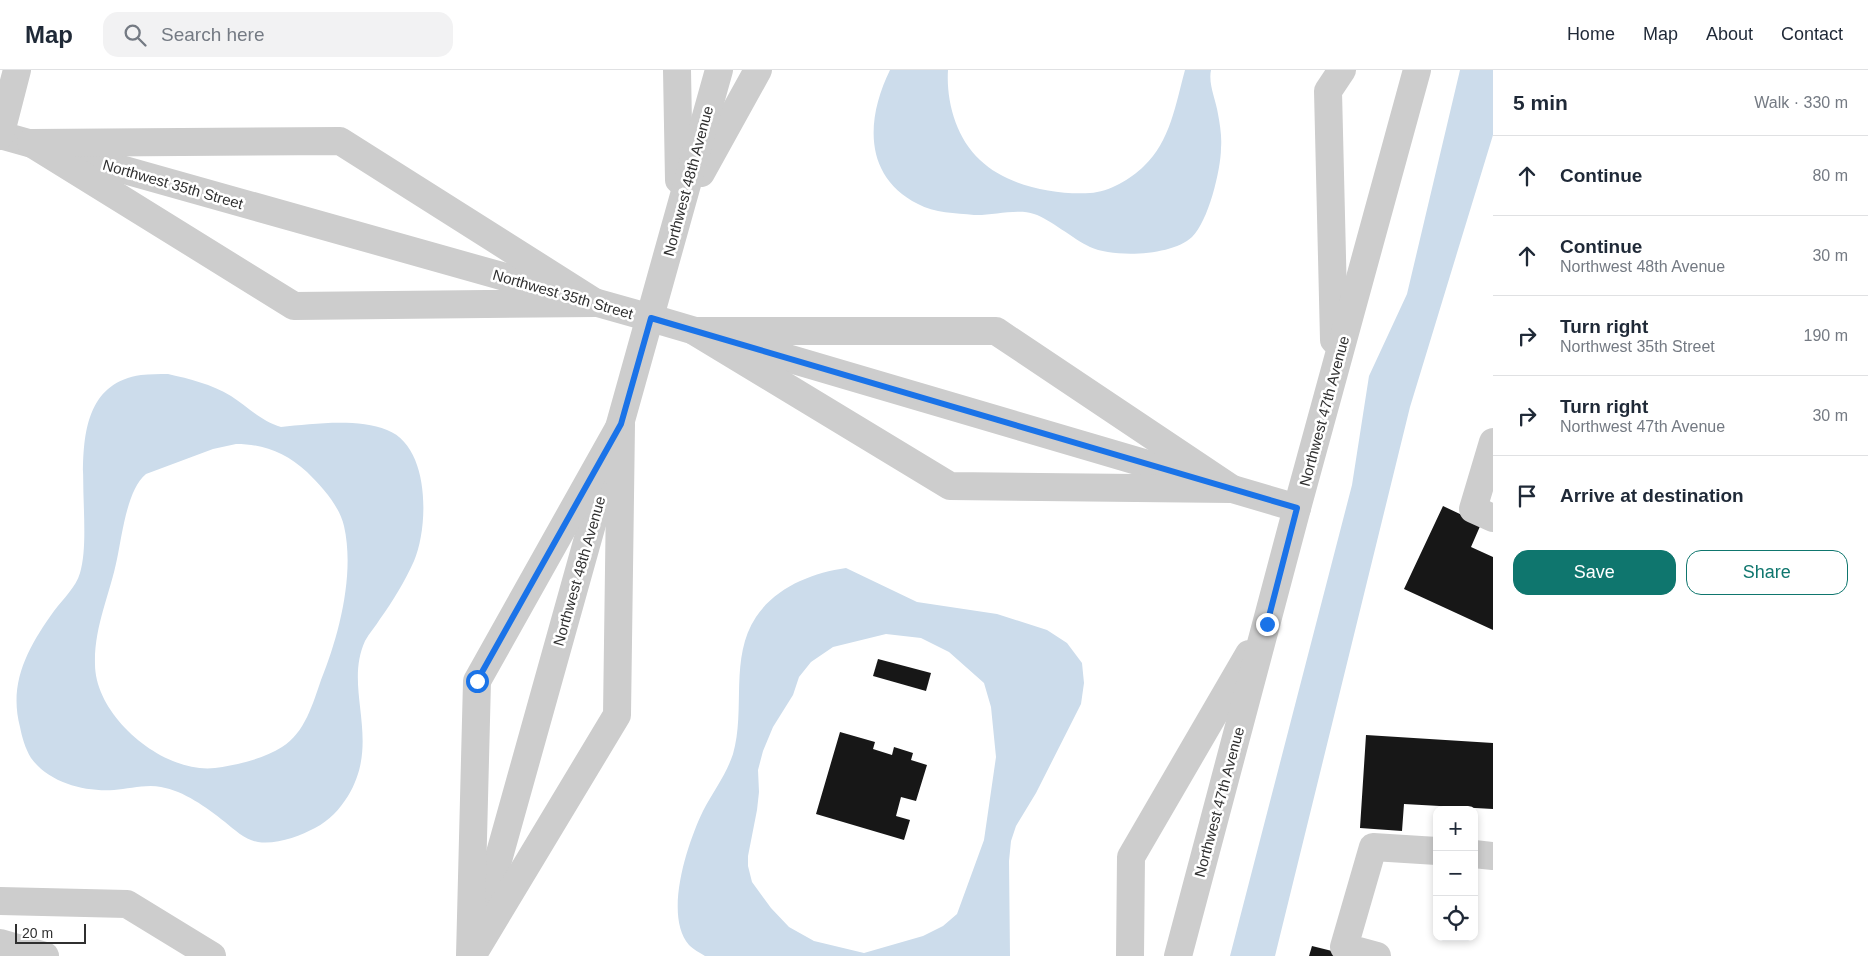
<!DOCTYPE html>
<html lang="en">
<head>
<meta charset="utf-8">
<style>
	:root { --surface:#fff; --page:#f2f2f3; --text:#1f2937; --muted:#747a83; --line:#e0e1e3; --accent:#0f766e }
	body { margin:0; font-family:Arial,sans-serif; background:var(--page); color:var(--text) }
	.controls { position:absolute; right:15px; bottom:15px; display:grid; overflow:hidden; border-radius:10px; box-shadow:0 2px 8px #0003 }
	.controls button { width:45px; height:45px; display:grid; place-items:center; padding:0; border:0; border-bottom:1px solid var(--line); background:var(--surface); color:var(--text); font:25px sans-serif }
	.scale { position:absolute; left:15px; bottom:12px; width:71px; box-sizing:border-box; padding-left:5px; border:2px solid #303030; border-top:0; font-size:14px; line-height:18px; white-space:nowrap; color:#303030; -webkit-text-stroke:4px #fff; paint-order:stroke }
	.stop { position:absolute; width:15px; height:15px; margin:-11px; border:4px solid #1a73e8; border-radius:50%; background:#fff }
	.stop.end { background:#1a73e8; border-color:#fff; box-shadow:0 1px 5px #0008 }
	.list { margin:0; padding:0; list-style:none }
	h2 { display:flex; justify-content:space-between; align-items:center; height:65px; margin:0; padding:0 20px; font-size:21px }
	h2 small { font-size:16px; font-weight:400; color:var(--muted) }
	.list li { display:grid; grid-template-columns:32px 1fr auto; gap:15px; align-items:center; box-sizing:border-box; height:80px; padding:0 20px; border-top:1px solid var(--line) }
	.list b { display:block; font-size:19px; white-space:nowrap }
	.list p { margin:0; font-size:16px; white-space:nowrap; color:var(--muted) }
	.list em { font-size:16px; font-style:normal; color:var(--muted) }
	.actions { display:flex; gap:10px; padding:15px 20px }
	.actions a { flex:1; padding:11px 0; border:1px solid var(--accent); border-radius:15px; text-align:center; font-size:18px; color:var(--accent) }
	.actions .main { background:var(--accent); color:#fff }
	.icon { flex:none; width:28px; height:28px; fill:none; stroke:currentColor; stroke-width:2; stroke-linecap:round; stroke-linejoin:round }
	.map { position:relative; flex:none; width:1493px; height:886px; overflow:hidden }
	header { display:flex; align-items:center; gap:30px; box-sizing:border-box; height:70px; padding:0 25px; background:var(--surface); border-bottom:1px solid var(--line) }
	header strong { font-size:24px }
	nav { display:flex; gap:28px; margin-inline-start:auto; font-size:18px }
	.search { width:350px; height:45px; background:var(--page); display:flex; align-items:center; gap:12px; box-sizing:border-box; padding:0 18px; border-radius:15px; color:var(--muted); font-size:19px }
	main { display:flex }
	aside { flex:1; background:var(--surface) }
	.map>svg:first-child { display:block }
	.water { fill:#ccdceb; fill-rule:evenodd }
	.building { fill:#171717 }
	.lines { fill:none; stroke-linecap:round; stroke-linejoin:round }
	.minor { stroke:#cdcdcd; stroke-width:28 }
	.route { stroke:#1a73e8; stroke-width:6 }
	.labels { text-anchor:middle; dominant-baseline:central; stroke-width:5; stroke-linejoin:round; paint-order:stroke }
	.street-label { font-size:15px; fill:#303030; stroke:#fff }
</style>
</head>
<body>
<header>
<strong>Map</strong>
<div class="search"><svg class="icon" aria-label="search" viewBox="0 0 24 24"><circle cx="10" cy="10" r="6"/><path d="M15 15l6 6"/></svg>Search here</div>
<nav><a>Home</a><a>Map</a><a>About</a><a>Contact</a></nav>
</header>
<main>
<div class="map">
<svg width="1493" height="886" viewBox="0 0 1493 886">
	<rect width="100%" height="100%" fill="#fff"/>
	<g class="water">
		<path d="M890,0H948C946,31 956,68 980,90C1007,116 1054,125 1090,123C1109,122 1131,109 1144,96C1170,72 1176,33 1185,0H1211C1208,14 1216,30 1218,44C1220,55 1222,67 1221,78C1221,100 1208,152 1192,167C1172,186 1114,188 1090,177C1073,169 1050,149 1034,144C1018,138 991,146 974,145C956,143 934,143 918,134C863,106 866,49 890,0Z"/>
		<path d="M1460,0H1493V65L1410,337L1275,886H1230L1352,415L1369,306L1407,224Z"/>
		<path d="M168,304C190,309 211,314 231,326C248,337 261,351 281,357C312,354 357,348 387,360C430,376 429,456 414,491C405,511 393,531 380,549C376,556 369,563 365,571C343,619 382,670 348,726C339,740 330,750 315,758C300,766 276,775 258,772C245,770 235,760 225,752C206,737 184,721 161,717C146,714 129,719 114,720C85,722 49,713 31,688C25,678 22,667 20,657C8,612 29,576 54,541C63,529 76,517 80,503C97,445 52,318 141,305C150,304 159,304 168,304ZM236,374C264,374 286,383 307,402C322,417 339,435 344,456C355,504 339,566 321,610C313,633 305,663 282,677C263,689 237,695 215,698C164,704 95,647 95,594C94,557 110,524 117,489C122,466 127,419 146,404L213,379Z"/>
		<path d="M846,498L917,532L997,544L1047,560L1067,573L1082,593L1084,613L1081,634L1036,723L1016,756L1011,771L1009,791L1010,886H705C700,883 693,879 689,875C663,845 688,772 703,741C713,722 726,705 733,684C746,640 729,588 756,547C776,517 812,503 846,498ZM886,564L921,568L949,582L984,613L991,637L996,687L984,770L957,844L943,856L923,866L864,883L814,871L789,857L771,838L752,812L748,796V786L757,740L759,722L758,700L763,681L773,657L793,625L799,607L811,592L833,577Z"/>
	</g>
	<g class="building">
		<path d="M1443,436L1481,454L1471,477L1493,487V560L1404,519Z"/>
		<path d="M878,589L931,603L926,621L873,606Z"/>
		<path d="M840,662L875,672L873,679L892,685L894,677L913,683L911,690L927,695L916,731L901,727L896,746L910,750L904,770L816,744Z"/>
		<path d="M1366,665L1493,673V739L1404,734L1402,761L1360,758Z"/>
		<path d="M1312,876L1348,885L1347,886H1309Z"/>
	</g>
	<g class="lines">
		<g class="minor">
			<path d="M677,0L679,110"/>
			<path d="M0,65L651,248L1297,438"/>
			<path d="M0,66L17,0"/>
			<path d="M340,71L596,233L294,236L31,73Z"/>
			<path d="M701,103L758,0"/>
			<path d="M694,261H996L1232,419L950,416Z"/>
			<path d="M1334,270L1328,21L1342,0"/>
			<path d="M1493,372L1473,439L1493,448"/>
			<path d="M1474,784L1493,786"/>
			<path d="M0,831L127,834L212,886"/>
			<path d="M481,851L719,0"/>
			<path d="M0,873L45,886"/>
			<path d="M470,886L477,611L621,354L617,645L472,886"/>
			<path d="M1130,886L1131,787L1249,584"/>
			<path d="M1178,886L1297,438L1417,0"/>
			<path d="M1377,886L1344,877L1373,777L1437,781"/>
		</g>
	</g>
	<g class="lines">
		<path class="route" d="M477,611L621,354L651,248L1297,438L1267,554"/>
	</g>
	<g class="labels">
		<g class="street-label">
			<text transform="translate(688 111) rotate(-75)">Northwest 48th Avenue</text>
			<text transform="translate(173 114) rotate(16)">Northwest 35th Street</text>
			<text transform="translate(563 224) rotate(16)">Northwest 35th Street</text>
			<text transform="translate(1324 341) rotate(-75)">Northwest 47th Avenue</text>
			<text transform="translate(579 501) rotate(-74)">Northwest 48th Avenue</text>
			<text transform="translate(1219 732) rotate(-75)">Northwest 47th Avenue</text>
		</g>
	</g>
</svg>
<div class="controls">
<button>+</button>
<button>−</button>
<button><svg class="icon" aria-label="locate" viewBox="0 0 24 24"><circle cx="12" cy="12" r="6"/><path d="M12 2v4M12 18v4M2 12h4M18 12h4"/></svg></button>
</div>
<div class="scale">20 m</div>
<div class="stop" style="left:477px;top:611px"></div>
<div class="stop end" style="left:1267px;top:554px"></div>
</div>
<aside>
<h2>5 min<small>Walk · 330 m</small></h2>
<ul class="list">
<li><svg class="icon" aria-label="ahead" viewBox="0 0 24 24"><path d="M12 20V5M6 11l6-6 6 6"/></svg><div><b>Continue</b></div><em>80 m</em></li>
<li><svg class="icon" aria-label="ahead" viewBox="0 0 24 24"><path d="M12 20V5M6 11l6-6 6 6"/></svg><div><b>Continue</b><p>Northwest 48th Avenue</p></div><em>30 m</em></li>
<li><svg class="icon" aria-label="right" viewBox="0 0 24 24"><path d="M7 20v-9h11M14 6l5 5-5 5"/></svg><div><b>Turn right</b><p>Northwest 35th Street</p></div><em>190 m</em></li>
<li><svg class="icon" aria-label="right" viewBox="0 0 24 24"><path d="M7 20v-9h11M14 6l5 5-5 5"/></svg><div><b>Turn right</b><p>Northwest 47th Avenue</p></div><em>30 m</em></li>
<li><svg class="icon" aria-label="arrive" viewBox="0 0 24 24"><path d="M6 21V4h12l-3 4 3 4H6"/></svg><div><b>Arrive at destination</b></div></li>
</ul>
<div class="actions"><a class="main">Save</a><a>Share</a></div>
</aside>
</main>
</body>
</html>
